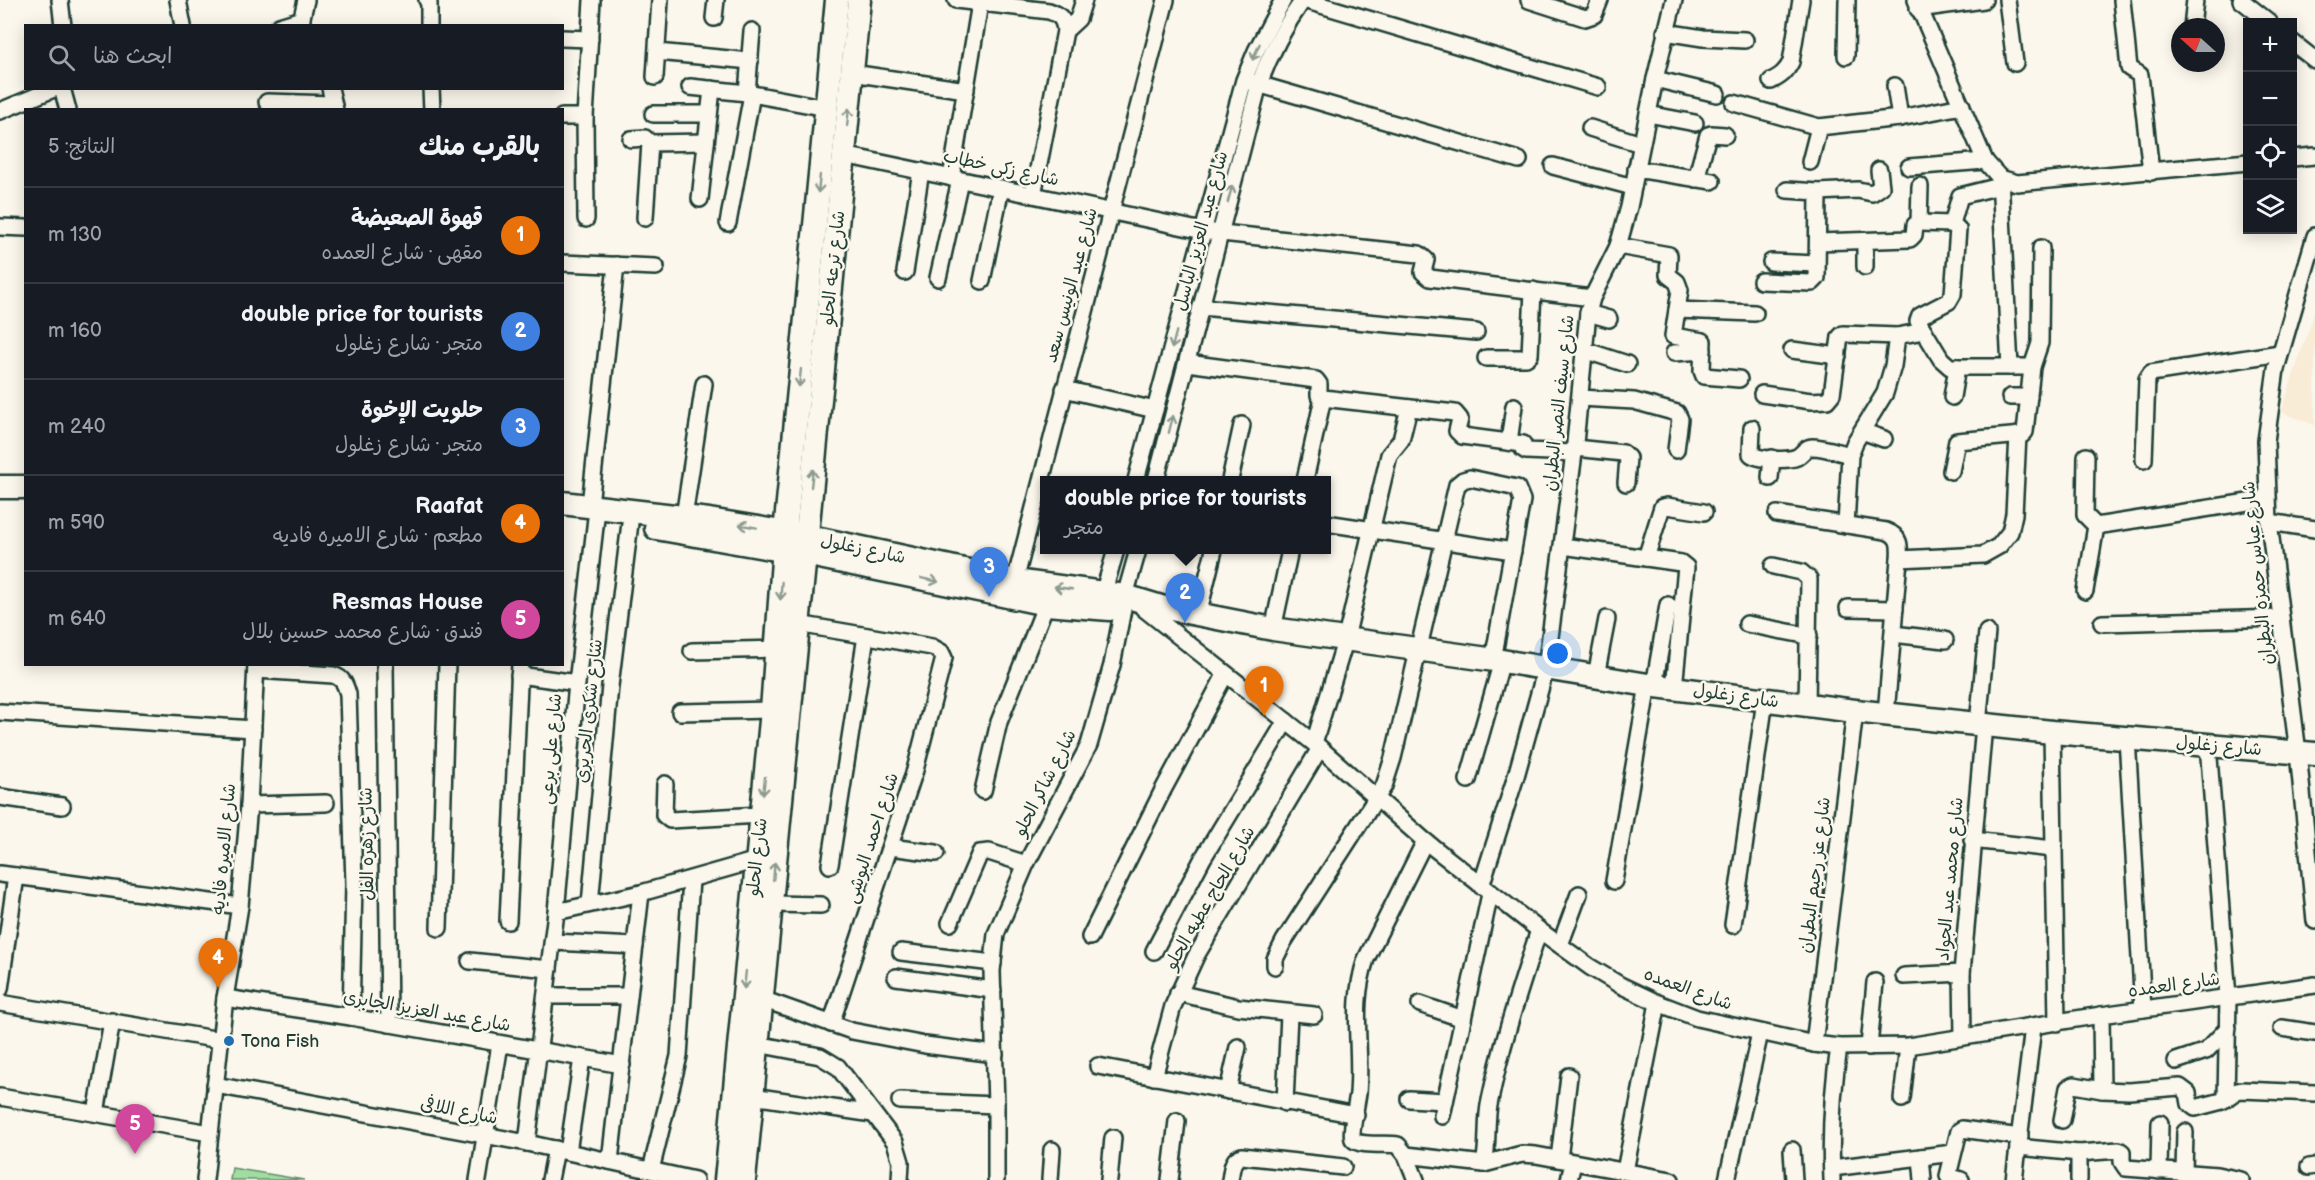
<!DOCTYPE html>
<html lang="ar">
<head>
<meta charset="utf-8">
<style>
	:root { --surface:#171b24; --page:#20242c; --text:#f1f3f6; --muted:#9ea1a6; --line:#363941; --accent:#0b8043 }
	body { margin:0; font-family:"Balsamiq Sans","Playpen Sans Arabic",sans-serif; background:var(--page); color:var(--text); direction:rtl }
	.controls { position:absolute; right:18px; top:18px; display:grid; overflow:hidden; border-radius:0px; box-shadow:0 3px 15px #0003 }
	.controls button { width:54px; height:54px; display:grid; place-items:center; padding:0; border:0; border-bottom:2px solid var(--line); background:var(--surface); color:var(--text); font:30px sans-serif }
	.compass { position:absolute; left:2171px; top:18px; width:54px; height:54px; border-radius:50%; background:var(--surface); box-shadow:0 3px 15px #0003; rotate:291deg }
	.you { position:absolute; left:1558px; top:654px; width:21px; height:21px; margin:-15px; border:4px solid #fff; border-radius:50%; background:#1a73e8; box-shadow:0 0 0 9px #1a73e833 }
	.badge { display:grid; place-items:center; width:39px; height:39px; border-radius:50%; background:var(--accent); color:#fff; font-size:20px; font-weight:700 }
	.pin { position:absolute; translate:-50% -50px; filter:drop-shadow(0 2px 3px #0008) }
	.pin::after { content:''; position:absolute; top:32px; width:21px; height:18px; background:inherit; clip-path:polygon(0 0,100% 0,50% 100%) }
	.popup { position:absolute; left:1040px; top:476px; width:291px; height:78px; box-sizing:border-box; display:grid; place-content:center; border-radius:0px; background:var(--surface); filter:drop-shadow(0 2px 4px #0005); font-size:20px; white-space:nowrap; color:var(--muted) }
	.popup b { font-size:22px; color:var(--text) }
	.popup::after { content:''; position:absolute; left:50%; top:100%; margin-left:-12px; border:12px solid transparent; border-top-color:var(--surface) }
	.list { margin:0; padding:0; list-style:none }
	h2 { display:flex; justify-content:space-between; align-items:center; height:78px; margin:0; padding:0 24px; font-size:26px }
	h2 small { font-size:20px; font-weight:400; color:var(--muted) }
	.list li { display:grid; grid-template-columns:39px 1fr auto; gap:18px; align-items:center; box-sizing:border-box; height:96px; padding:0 24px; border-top:2px solid var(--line) }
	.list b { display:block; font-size:22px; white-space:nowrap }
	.list p { margin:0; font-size:20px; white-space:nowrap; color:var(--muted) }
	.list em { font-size:20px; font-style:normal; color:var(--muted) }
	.icon { flex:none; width:33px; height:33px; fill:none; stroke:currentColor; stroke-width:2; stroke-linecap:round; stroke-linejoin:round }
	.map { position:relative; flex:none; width:2315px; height:1180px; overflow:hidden; direction:ltr }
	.search { position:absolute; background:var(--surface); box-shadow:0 3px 15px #0003; left:24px; top:24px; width:540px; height:66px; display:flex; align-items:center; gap:15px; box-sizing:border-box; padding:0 21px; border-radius:0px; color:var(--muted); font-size:22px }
	.panel { position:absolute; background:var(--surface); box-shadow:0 3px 15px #0003; left:24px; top:108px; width:540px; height:558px; border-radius:0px; direction:rtl }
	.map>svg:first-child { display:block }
	.built { fill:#f8ecd6 }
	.green { fill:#a1dca1; stroke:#608c6a; stroke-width:1.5 }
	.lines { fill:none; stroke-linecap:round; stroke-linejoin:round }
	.street-casing { stroke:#1f3d34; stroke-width:20 }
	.secondary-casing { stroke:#1f3d34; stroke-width:27 }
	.street { stroke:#fbf7ec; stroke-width:15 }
	.secondary { stroke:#fbf7ec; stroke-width:22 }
	.oneway { stroke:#8d9a90 }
	.poi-dot { fill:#1f6fb2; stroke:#fbf7ec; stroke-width:2 }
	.labels { text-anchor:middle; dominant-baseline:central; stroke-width:5; stroke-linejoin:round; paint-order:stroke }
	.street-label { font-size:18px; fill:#1f3d34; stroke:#fbf7ec }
	.poi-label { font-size:18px; fill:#1f3d34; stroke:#fbf7ec; text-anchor:start }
</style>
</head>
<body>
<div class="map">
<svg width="2315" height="1180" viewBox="0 0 2315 1180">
	<rect width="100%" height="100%" fill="#fbf7ec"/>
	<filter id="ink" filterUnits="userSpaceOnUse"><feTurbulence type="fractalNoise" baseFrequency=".0167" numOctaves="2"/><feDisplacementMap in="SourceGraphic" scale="12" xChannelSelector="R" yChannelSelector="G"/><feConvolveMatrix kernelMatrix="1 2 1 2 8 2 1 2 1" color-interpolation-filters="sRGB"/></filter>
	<g filter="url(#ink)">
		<path class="built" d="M2315,311V425L2281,412Z"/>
		<path class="green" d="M232,1168L304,1180H230Z"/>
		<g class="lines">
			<g class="street-casing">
				<g id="street">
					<path d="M60,0L63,26"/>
					<path d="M178,0L183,26"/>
					<path d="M427,0L429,3V26"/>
					<path d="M956,0L1049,11C1060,15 1064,19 1065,31L1033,195"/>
					<path d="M1304,0L1598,87"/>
					<path d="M1529,0L1585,18L1594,15L1600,0"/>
					<path d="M1916,0L1985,161L2000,178L2017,183L2248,162"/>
					<path d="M2007,0L2015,63"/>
					<path d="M2122,0L2129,68L2140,75L2151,172"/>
					<path d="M2241,0L2269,22"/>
					<path d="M1918,9L1984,0"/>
					<path d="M714,18L716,0"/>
					<path d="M279,26L302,19"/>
					<path d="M300,26L306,0"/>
					<path d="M2192,27L2195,0"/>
					<path d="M1065,31L1078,19L1084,0"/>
					<path d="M1665,32L1703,38L1745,40"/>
					<path d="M562,38L590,39"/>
					<path d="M2292,42L2315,60"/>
					<path d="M657,52L750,61"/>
					<path d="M1846,56L1847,0"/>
					<path d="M852,73L966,90"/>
					<path d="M655,77L660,0"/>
					<path d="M1655,79L1717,94"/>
					<path d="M1771,81C1781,76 1786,72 1791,62L1801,0"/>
					<path d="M1251,82L1519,160"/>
					<path d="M1895,86L1900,118"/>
					<path d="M690,87L747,93L827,108"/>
					<path d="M62,88L68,110"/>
					<path d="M330,88L335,110"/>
					<path d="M431,88L432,110"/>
					<path d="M747,93L752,31"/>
					<path d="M267,102L333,104"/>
					<path d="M1734,103L1819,127"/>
					<path d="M0,111L56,88"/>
					<path d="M653,114H709"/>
					<path d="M1648,114L1695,123"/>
					<path d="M562,117H585"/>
					<path d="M1590,128L1641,144"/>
					<path d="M631,139L645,138L650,143"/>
					<path d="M844,155L1203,231L1419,254L1426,260L1423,272L1430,278L1592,298"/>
					<path d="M2292,158L2315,156"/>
					<path d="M1810,162L1819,127L1900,118L1962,106"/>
					<path d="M1553,166L1633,187"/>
					<path d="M1909,167L1985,161"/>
					<path d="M1636,169L1712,181"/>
					<path d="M951,178L980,3"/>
					<path d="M2000,178L2010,367"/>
					<path d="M1696,179L1708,135L1711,134L1725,135"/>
					<path d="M1787,190L1818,192L1858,190L1872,193L1881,187L1879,170"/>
					<path d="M700,199L712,89"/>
					<path d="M645,218L650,143L706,142"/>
					<path d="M586,219L585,117L592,0"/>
					<path d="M728,223L752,94"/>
					<path d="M1919,223L1920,186"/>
					<path d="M1919,223L1952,224"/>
					<path d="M1952,224L1958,229L1953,294L1949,301L1920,316L1918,321L1941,359L1950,367H2032"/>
					<path d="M1952,224L1960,196L2000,186"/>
					<path d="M0,227L26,228"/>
					<path d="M2315,236L2276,369L2266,441L2269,522L2298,753L2315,921"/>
					<path d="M1818,242L1910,239L1914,235L1915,225L1919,223"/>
					<path d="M1618,246L1669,255L1668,275L1677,282L1680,290L1673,336L1703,341L1702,371L1704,376L1739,379"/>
					<path d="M1771,262L1817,264"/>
					<path d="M562,263L656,267"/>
					<path d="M1865,267V241"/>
					<path d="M905,272L921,171"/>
					<path d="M938,278L960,180"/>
					<path d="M982,281L1001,188"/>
					<path d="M1761,281L1812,283L1817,278L1818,192"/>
					<path d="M1201,307L1476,332"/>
					<path d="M1677,310L1755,313"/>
					<path d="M1588,313L1609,319"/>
					<path d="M1584,350L1627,364"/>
					<path d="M1792,350L1838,356"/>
					<path d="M1674,353L1703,351"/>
					<path d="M1486,358H1526L1530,355L1533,290"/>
					<path d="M1187,363L1316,380L1319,384V395L1323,398L1455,413L1460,419L1457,431L1462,436L1523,444V449L1526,451L1574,453"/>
					<path d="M1064,389L1155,410"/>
					<path d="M1762,394L1811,401L1827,400L1832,394L1840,337L1843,334L1897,336L1924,331"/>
					<path d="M1952,397L1957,367"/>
					<path d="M2010,397H2029"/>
					<path d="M1580,398L1634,401L1677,413L1680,419L1676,450"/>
					<path d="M1752,428L1751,454C1757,460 1789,461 1797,457C1803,454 1805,447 1812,447C1824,447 1838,452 1850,455"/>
					<path d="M1862,431L1884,439"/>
					<path d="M1509,442L1514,406"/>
					<path d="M1575,448L1623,453L1628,458L1626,483"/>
					<path d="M2086,456L2085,515L2096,526L2267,499"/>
					<path d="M2144,460L2147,379L2151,373L2280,353"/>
					<path d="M1951,471L1957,441L2022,435L2025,432L2032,367L2040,343L2041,248"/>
					<path d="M1770,478L1772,458"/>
					<path d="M1136,480L1244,80L1256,51L1283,0"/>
					<path d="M1156,480L1259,84C1270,54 1284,27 1303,0"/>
					<path d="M1230,480L1242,425"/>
					<path d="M1305,480L1323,398"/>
					<path d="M590,505L616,265"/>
					<path d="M1777,514L1886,531C1900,536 1900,545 1899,559L1886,714"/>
					<path d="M684,517L704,384"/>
					<path d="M2269,522L2315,529"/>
					<path d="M1326,523L1513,551"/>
					<path d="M1846,525L1850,455L1855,442L1885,393L1893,366L1897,336"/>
					<path d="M1563,546L1681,563L1686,567L1674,688"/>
					<path d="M1646,558L1662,507L1667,506L1704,512"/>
					<path d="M1899,559L1983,555L1999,546L2010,532L2014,514L2018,435"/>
					<path d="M1773,566L1801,572L1809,579L1807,706"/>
					<path d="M1015,581L1166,0"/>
					<path d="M2085,591L2096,526"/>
					<path d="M1103,594L1116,550"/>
					<path d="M1125,596L1138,550"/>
					<path d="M1142,602L1143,608L1320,748L1425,841L1539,930L1590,967L1620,985L1658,1003L1697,1018L1814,1044L1839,1047L1908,1046L2101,1015L2315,985"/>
					<path d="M1848,608L1895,609"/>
					<path d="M1198,615L1214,550"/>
					<path d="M2102,623L2281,618"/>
					<path d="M798,624L932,647L941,652L944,658L915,770L831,1024"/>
					<path d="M1747,624L1809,636"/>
					<path d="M1273,629L1290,550"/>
					<path d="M1893,634L1945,640"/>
					<path d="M692,651L777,649"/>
					<path d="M385,664L389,1024"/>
					<path d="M256,670L333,675C343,678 345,684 348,694L354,884L351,1017"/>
					<path d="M519,675L577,683"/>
					<path d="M1596,676L1607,619"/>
					<path d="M1654,686L1668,605"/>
					<path d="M0,712L253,729"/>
					<path d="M680,712L772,710"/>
					<path d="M1978,724L1987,632"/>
					<path d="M2052,732L2057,1023"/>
					<path d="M2127,738L2143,1009"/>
					<path d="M1314,743L1346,638L1389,455L1401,440L1409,408"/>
					<path d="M2208,745L2228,997L2226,1099"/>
					<path d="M1468,780L1502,661"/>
					<path d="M665,784L664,815L670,820L761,815"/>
					<path d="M983,791L999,722L1046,604"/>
					<path d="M0,797L62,806"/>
					<path d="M249,805L326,803"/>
					<path d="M1972,840L2053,849"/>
					<path d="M890,847L936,853"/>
					<path d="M830,865L866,636"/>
					<path d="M0,874L240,906"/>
					<path d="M1614,881L1648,685"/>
					<path d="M1481,886L1516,776L1546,668L1574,453L1588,313L1592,298L1618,246L1629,207L1655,79L1674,0"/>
					<path d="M590,904L610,686L630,523"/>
					<path d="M771,904L821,905"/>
					<path d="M556,912L641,893L757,860"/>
					<path d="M508,921L520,664"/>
					<path d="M950,923L980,853L989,852L1026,864"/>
					<path d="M1733,925L1765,700"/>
					<path d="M439,928L447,664"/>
					<path d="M1090,937L1163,790L1225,675"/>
					<path d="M553,942L635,946"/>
					<path d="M1560,945L1579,894"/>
					<path d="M1154,951L1203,858L1286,721"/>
					<path d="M901,952L993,963"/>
					<path d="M470,961L549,969"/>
					<path d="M1275,966V959L1284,941L1384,786L1393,758L1457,485L1463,480L1470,478L1517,488L1522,500L1493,660"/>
					<path d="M1904,976L1962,973"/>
					<path d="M896,977L993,990"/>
					<path d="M0,989L16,876"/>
					<path d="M1178,993L1238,1007L1314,1015"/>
					<path d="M546,996H629"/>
					<path d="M225,998L351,1017L622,1065"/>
					<path d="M762,999L852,1031L925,1045L995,1054"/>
					<path d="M0,1003L220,1040"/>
					<path d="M1420,1004L1463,1019"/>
					<path d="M2101,1015L2102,1090"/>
					<path d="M2282,1028L2315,1033"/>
					<path d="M1963,1037L1962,973L1984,725"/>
					<path d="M757,1044L820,1056L838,1067L895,1142L901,1162L900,1180"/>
					<path d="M1814,1044L1855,711"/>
					<path d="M1869,1047L1875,982"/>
					<path d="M2176,1061L2206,1051L2228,1028"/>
					<path d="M1098,1066L1356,1115"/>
					<path d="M1154,1077L1173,1006L1196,956L1320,748"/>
					<path d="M215,1085L527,1143L695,1180"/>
					<path d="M1228,1091L1238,1047"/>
					<path d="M752,1096L873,1114"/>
					<path d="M0,1097L210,1133"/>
					<path d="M1409,1099L1445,1101"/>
					<path d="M1902,1099L1908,1046"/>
					<path d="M900,1101L996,1105"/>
					<path d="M1285,1103L1289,1014"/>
					<path d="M96,1113L112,1021"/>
					<path d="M1442,1116L1490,894"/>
					<path d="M2062,1120L2068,1088L2074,1085L2102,1090L2129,1091L2180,1087L2188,1093L2190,1104L2195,1108L2222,1101L2237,1091L2242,1090L2315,1093"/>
					<path d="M527,1143L556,912L577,683L596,518"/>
					<path d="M2018,1147L2079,1153L2119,1150L2122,1152V1162L2126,1168L2217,1175L2241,1180"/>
					<path d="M1792,1150L1794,1180"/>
					<path d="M568,1152L582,1058"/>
					<path d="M2079,1153V1180"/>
					<path d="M1406,1155L1484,1164L1522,1154L1536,1155L1671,1180"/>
					<path d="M1921,1157L1923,1180"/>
					<path d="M1559,1159L1569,1076"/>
					<path d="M610,1161L641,893"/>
					<path d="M1484,1164C1489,1142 1485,1121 1490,1100C1502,1042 1521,986 1539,930"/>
					<path d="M2309,1167L2315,1166"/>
					<path d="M1832,1168L1953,1153"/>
					<path d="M651,1170L679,1056L691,880"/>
					<path d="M1625,1171L1658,1003"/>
					<path d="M2159,1171L2160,1123"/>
					<path d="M2184,1172L2185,1132"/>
					<path d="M205,1180L225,998L240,906L249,805L256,664"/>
					<path d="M478,1180L500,1044"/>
					<path d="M550,1180L556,1149"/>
					<path d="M996,1180V1105L992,971L996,934L1026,864L1089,745L1112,665L1123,609"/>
					<path d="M1050,1180L1052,1150"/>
					<path d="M1109,1180L1113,1138"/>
					<path d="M1170,1180L1177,1121"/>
					<path d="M1230,1180C1232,1170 1231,1159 1242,1156L1343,1167"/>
					<path d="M1416,1180L1406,1155L1398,1145C1388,1143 1358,1147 1353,1139C1350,1133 1357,1102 1358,1093C1362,1044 1350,1007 1366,959L1425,841"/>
					<path d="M1569,1180L1573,1163"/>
					<path d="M1727,1180L1760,1033"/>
					<path d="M1832,1180C1830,1133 1832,1093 1839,1047"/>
					<path d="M1961,1180L1948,1176L1959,1131L1962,1129L2020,1137"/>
					<path d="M2014,1180L2033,1027"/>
				</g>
			</g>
			<g class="secondary-casing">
				<g id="secondary">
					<path d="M0,487H26"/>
					<path d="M562,503L709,520L806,536L1015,581L1125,596L1161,607L1273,629L1502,661L1648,685L1855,711L2052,732L2315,754"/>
					<path d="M656,528L805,554L1046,604L1110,609"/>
					<path d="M726,1180L772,710L785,533L837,0"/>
					<path d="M744,1180L859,0"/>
				</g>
			</g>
			<use href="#street" class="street"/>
			<use href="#secondary" class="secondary"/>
		</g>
		<defs><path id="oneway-shaft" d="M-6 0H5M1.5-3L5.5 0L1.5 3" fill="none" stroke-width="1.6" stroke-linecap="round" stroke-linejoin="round" transform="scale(1.5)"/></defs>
		<g class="oneway">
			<use href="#oneway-shaft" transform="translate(1256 52) rotate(114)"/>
			<use href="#oneway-shaft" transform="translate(848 117) rotate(-84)"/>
			<use href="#oneway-shaft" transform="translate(819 184) rotate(96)"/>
			<use href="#oneway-shaft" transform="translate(1230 194) rotate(-75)"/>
			<use href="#oneway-shaft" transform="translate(1174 340) rotate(105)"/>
			<use href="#oneway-shaft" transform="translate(800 378) rotate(96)"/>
			<use href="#oneway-shaft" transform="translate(1171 424) rotate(-76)"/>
			<use href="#oneway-shaft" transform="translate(812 478) rotate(-84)"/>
			<use href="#oneway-shaft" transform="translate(748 526) rotate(-170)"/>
			<use href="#oneway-shaft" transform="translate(930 580) rotate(12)"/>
			<use href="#oneway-shaft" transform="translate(1063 588) rotate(-172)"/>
			<use href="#oneway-shaft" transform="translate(781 591) rotate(94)"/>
			<use href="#oneway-shaft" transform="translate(764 786) rotate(96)"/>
			<use href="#oneway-shaft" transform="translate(774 871) rotate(-85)"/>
			<use href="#oneway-shaft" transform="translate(745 980) rotate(96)"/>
		</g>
	</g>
	<circle class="poi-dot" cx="229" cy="1041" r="6"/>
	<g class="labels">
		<g class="street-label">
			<text transform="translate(1001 168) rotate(12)">شارع زكى خطاب</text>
			<text transform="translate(1201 231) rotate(-75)">شارع عبد العزيز الباسل</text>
			<text transform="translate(833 268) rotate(-84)">شارع ترعه الحلو</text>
			<text transform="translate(1071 285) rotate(-75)">شارع عبد الونيس سعد</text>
			<text transform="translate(1559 403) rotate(-84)">شارع سيف النصر البطران</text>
			<text transform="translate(863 549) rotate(12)">شارع زغلول</text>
			<text transform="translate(2258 573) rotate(-96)">شارع عباس حمزه البطران</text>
			<text transform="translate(1736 696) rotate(8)">شارع زغلول</text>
			<text transform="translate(589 711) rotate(-84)">شارع شكرى الحريرى</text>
			<text transform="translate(2219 746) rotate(5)">شارع زغلول</text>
			<text transform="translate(551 749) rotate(-85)">شارع على برعى</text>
			<text transform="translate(1045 783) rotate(-63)">شارع شاكر الحلو</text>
			<text transform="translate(872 838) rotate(-72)">شارع احمد البوشى</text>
			<text transform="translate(367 844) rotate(-91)">شارع زهره الفل</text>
			<text transform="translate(224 849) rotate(-85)">شارع الاميره فاديه</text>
			<text transform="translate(757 857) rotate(-84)">شارع الحلو</text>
			<text transform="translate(1815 875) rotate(-83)">شارع عز رحيم البطران</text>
			<text transform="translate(1950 879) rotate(-85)">شارع محمد عبد الجواد</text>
			<text transform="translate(1210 898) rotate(-60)">شارع الحاج عطيه الحلو</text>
			<text transform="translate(2174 985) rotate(-8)">شارع العمده</text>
			<text transform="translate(1688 989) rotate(20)">شارع العمده</text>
			<text transform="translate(427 1011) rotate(10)">شارع عبد العزيز الجابرى</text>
			<text transform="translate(459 1111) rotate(11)">شارع اللافى</text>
		</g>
		<g class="poi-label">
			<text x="241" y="1041">Tona Fish</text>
		</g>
	</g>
</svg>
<div class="controls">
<button>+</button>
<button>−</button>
<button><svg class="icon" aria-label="locate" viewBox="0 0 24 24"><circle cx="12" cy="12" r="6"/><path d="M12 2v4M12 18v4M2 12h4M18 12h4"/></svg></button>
<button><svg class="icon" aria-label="layers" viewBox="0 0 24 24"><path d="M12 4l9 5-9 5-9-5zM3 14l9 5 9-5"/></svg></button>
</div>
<svg class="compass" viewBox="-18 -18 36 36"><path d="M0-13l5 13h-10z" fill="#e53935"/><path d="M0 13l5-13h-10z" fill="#9ea1a6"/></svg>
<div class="you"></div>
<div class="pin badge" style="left:1264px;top:716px;background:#e8710a">1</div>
<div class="pin badge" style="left:1185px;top:623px;background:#3f7fe0">2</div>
<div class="popup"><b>double price for tourists</b>متجر</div>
<div class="pin badge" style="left:989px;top:597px;background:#3f7fe0">3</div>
<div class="pin badge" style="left:218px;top:988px;background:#e8710a">4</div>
<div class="pin badge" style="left:135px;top:1154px;background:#d1479c">5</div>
<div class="search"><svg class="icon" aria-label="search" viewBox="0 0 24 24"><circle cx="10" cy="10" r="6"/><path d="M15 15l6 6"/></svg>ابحث هنا</div>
<section class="panel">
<h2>بالقرب منك<small>النتائج: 5</small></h2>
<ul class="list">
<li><span class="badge" style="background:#e8710a">1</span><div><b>قهوة الصعيضة</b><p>مقهى · شارع العمده</p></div><em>130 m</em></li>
<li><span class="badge" style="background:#3f7fe0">2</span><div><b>double price for tourists</b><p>متجر · شارع زغلول</p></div><em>160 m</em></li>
<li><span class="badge" style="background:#3f7fe0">3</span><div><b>حلويت الإخوة</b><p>متجر · شارع زغلول</p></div><em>240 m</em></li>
<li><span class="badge" style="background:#e8710a">4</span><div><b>Raafat</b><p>مطعم · شارع الاميره فاديه</p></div><em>590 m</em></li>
<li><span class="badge" style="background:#d1479c">5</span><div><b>Resmas House</b><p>فندق · شارع محمد حسين بلال</p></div><em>640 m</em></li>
</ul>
</section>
</div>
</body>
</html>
